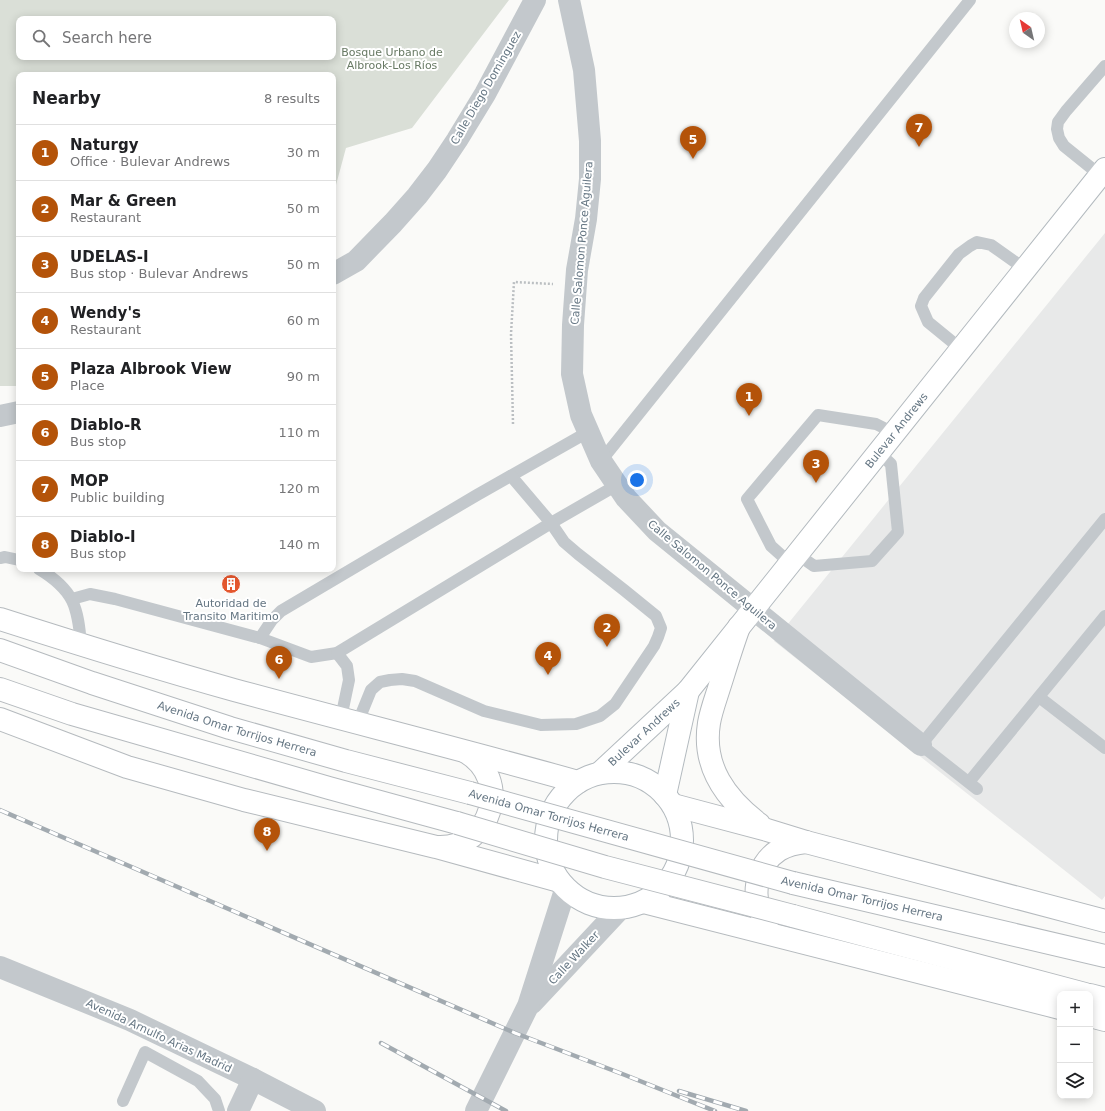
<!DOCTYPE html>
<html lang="en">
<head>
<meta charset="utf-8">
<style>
	:root { --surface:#fff; --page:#f6f6f6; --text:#202124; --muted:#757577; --line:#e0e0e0; --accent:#b45309 }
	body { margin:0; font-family:"DejaVu Sans",sans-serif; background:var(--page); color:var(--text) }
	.controls { position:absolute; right:12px; bottom:12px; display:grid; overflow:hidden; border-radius:8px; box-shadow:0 2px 10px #0003 }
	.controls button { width:36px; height:36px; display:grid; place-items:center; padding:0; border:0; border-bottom:1px solid var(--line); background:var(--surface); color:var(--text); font:20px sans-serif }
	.compass { position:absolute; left:1009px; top:12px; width:36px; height:36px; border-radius:50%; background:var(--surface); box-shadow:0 2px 10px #0003; rotate:326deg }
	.you { position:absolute; left:637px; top:480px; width:14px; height:14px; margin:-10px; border:3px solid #fff; border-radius:50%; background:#1a73e8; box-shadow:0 0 0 6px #1a73e833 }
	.badge { display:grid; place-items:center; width:26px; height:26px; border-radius:50%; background:var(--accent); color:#fff; font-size:13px; font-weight:700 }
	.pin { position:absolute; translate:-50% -33px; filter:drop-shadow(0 1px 2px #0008) }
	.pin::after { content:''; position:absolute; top:21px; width:14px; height:12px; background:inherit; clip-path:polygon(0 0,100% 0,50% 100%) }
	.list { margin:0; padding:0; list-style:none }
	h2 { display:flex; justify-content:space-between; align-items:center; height:52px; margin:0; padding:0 16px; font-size:17px }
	h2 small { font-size:13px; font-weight:400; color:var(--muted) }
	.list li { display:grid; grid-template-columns:26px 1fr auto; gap:12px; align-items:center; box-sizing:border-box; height:56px; padding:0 16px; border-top:1px solid var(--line) }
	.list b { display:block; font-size:15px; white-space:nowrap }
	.list p { margin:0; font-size:13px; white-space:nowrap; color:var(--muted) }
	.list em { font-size:13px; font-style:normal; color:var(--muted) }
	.icon { flex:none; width:22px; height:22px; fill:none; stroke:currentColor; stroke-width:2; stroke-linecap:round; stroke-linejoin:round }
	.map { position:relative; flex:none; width:1105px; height:1111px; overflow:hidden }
	.search { position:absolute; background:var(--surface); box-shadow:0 2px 10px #0003; left:16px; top:16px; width:320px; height:44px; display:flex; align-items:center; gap:10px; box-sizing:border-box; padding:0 14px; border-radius:8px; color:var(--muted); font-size:15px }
	.panel { position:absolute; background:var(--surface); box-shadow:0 2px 10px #0003; left:16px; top:72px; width:320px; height:500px; border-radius:8px }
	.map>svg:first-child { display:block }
	.built { fill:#e8e9e9 }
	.green { fill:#dadfd7; fill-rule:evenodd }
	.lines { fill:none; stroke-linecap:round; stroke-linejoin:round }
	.secondary-casing { stroke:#b3babf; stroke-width:24 }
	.primary-casing { stroke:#b5babe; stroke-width:24 }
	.path { stroke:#bbbfc2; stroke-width:2.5; stroke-dasharray:2 2; stroke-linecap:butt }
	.lane { stroke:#c3c8cc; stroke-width:12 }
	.street { stroke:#c3c8cc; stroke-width:22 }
	.secondary { stroke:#fff; stroke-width:22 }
	.primary { stroke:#fff; stroke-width:22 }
	.rail-casing { stroke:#a2aab0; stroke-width:4.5 }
	.rail { stroke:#fff; stroke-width:3; stroke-dasharray:9; stroke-linecap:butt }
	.primary-bridge-casing { stroke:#b5babe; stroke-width:24; stroke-linecap:butt }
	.primary-bridge { stroke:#fff; stroke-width:22 }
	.labels { text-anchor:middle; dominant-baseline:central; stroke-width:4; stroke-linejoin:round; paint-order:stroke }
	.park-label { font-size:11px; fill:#687a64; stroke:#fff }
	.street-label { font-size:11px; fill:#657683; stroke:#fff }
	.poi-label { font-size:11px; fill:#657683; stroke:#fff }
</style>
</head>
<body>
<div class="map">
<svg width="1105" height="1111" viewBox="0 0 1105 1111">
	<rect width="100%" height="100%" fill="#fafaf8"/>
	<path class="built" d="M1105,233V896L1102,900L774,641Z"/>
	<path class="green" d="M0,0H509L412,128L346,148L333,196V75H19V386H0ZM19,19H333V57H19Z"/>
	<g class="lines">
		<g class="secondary-casing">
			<g id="secondary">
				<circle cx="614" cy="840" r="68"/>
				<path id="s1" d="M600,773L688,691L1105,169"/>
				<path d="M665,795L688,691"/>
			</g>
		</g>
		<g class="primary-casing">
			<g id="primary">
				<path d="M0,619C78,644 155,668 234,690C348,721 464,750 578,782"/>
				<path d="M739,627C732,646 726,666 720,685C716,698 711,711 709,723C702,767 726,799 759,824"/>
				<path id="s2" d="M0,650L92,683L230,728L346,761L470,793"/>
				<path d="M0,689L72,714L329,788L457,823"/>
				<path d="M0,719L127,767L244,800L436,847L559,881"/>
				<path d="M673,805L767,830L806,842L1105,921"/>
				<path d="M439,847C492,848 512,779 466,752"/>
				<path d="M793,883L1105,956"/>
				<path d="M644,902L1060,1008"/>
				<path d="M793,916L1085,994"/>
				<path d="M767,922C749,901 755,865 779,850C787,845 796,843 806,842"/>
				<path d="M1090,995L1105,999"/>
				<path d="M1090,1016L1105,1020"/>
			</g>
		</g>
		<path class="path" d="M513,424L511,334L514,282L553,284"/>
		<g class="lane">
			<path d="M1100,175L1064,146L1059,138L1057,129L1058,122L1066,111L1105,66"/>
			<path d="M961,349L928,322L921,306L924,298L959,254L970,246L977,242L991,245L1025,269"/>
			<path d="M601,461L970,0"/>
			<path d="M797,554L814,566L872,561L898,532L891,464L878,452"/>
			<path d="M0,558L5,557L19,560"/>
			<path d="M790,563L771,546L747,499L818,415L876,424L894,433"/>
			<path d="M39,569C74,590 78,607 81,645"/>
			<path d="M72,599L90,594L115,599L260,638L311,657L337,653L551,523L617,485"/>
			<path d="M260,638L272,620L281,611L477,495L588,432"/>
			<path d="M337,653L347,666L349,680L341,718"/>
			<path d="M1039,697L1105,748"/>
			<path d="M358,722L371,690L380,682L390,680L402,679L415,681L484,711L541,725L576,724L600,716L615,704L654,646L658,637L661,628L656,616L624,590L578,554L564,542L551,523L511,476"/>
			<path d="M969,782L1105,616"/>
			<path d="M977,789L921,745L1105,519"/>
			<path d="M123,1101L145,1052L198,1081L215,1099L219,1111"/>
		</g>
		<g class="street">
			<path d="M569,0L584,70L590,141V179L586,219L577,270L573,325L572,374L581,415L601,461L626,498L657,531L921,745"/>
			<path d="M333,274L356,261L393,223L417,196L437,170L457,140L485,94L535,0"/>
			<path d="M0,416L19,412"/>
			<path d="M0,967L130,1020L253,1079L315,1111"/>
			<path d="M532,1003L620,909"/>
			<path d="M238,1111L253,1079"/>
			<path d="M476,1111L528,1006L565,890"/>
		</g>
		<use href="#secondary" class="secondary"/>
		<use href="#primary" class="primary"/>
		<g class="rail-casing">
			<g id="rail">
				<path d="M0,810L515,1033L625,1075L715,1111"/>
				<path d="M381,1043L506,1111"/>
				<path d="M679,1091L746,1111"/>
			</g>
		</g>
		<use href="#rail" class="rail"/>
		<g class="primary-bridge-casing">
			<g id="primary-bridge">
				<path id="s3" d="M470,793L793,883"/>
				<path d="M457,823L605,867L793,916"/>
			</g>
		</g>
		<use href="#primary-bridge" class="primary-bridge"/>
	</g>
	<defs>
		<g id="building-disc" transform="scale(1)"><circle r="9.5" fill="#e4572e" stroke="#fff"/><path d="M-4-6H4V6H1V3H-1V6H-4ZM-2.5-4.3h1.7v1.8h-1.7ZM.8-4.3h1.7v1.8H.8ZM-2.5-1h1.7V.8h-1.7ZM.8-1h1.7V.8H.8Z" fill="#fff"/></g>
	</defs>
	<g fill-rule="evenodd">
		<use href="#building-disc" x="231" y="584"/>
	</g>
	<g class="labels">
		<g class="park-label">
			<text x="392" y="52">Bosque Urbano de<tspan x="392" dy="13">Albrook-Los Ríos</tspan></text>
		</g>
		<g class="street-label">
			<text transform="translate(486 88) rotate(-60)">Calle Diego Dominguez</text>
			<text transform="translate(582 243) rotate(-85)">Calle Salomon Ponce Aguilera</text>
			<text stroke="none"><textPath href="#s1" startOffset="454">Bulevar Andrews</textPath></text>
			<text transform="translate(712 575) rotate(40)">Calle Salomon Ponce Aguilera</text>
			<text stroke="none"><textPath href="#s2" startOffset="250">Avenida Omar Torrijos Herrera</textPath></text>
			<text stroke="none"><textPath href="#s1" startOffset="60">Bulevar Andrews</textPath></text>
			<text stroke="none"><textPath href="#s3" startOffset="82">Avenida Omar Torrijos Herrera</textPath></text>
			<text transform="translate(862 899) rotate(13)">Avenida Omar Torrijos Herrera</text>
			<text transform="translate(574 958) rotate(-47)">Calle Walker</text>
			<text transform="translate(159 1036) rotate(25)">Avenida Arnulfo Arias Madrid</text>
		</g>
		<g class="poi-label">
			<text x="231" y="603">Autoridad de<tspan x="231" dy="13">Transito Maritimo</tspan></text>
		</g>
	</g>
</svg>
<div class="controls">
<button>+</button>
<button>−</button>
<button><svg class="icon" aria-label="layers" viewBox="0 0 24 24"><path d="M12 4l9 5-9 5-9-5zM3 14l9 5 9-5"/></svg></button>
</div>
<svg class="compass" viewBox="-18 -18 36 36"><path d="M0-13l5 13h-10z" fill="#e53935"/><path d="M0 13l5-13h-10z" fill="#757577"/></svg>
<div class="you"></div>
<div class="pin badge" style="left:749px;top:416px">1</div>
<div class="pin badge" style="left:607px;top:647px">2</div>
<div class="pin badge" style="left:816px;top:483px">3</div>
<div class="pin badge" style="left:548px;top:675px">4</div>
<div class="pin badge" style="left:693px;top:159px">5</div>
<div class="pin badge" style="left:279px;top:679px">6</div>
<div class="pin badge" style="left:919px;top:147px">7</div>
<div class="pin badge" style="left:267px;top:851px">8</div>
<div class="search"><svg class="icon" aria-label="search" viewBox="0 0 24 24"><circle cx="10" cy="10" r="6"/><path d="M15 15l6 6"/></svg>Search here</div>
<section class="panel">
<h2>Nearby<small>8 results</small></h2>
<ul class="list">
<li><span class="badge">1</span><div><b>Naturgy</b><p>Office · Bulevar Andrews</p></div><em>30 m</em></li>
<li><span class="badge">2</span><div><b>Mar &amp; Green</b><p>Restaurant</p></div><em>50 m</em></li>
<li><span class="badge">3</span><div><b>UDELAS-I</b><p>Bus stop · Bulevar Andrews</p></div><em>50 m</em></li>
<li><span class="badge">4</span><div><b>Wendy's</b><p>Restaurant</p></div><em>60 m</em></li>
<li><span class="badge">5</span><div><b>Plaza Albrook View</b><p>Place</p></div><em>90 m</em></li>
<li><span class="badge">6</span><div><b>Diablo-R</b><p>Bus stop</p></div><em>110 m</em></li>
<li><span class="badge">7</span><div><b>MOP</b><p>Public building</p></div><em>120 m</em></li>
<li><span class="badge">8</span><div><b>Diablo-I</b><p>Bus stop</p></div><em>140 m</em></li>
</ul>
</section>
</div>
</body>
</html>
